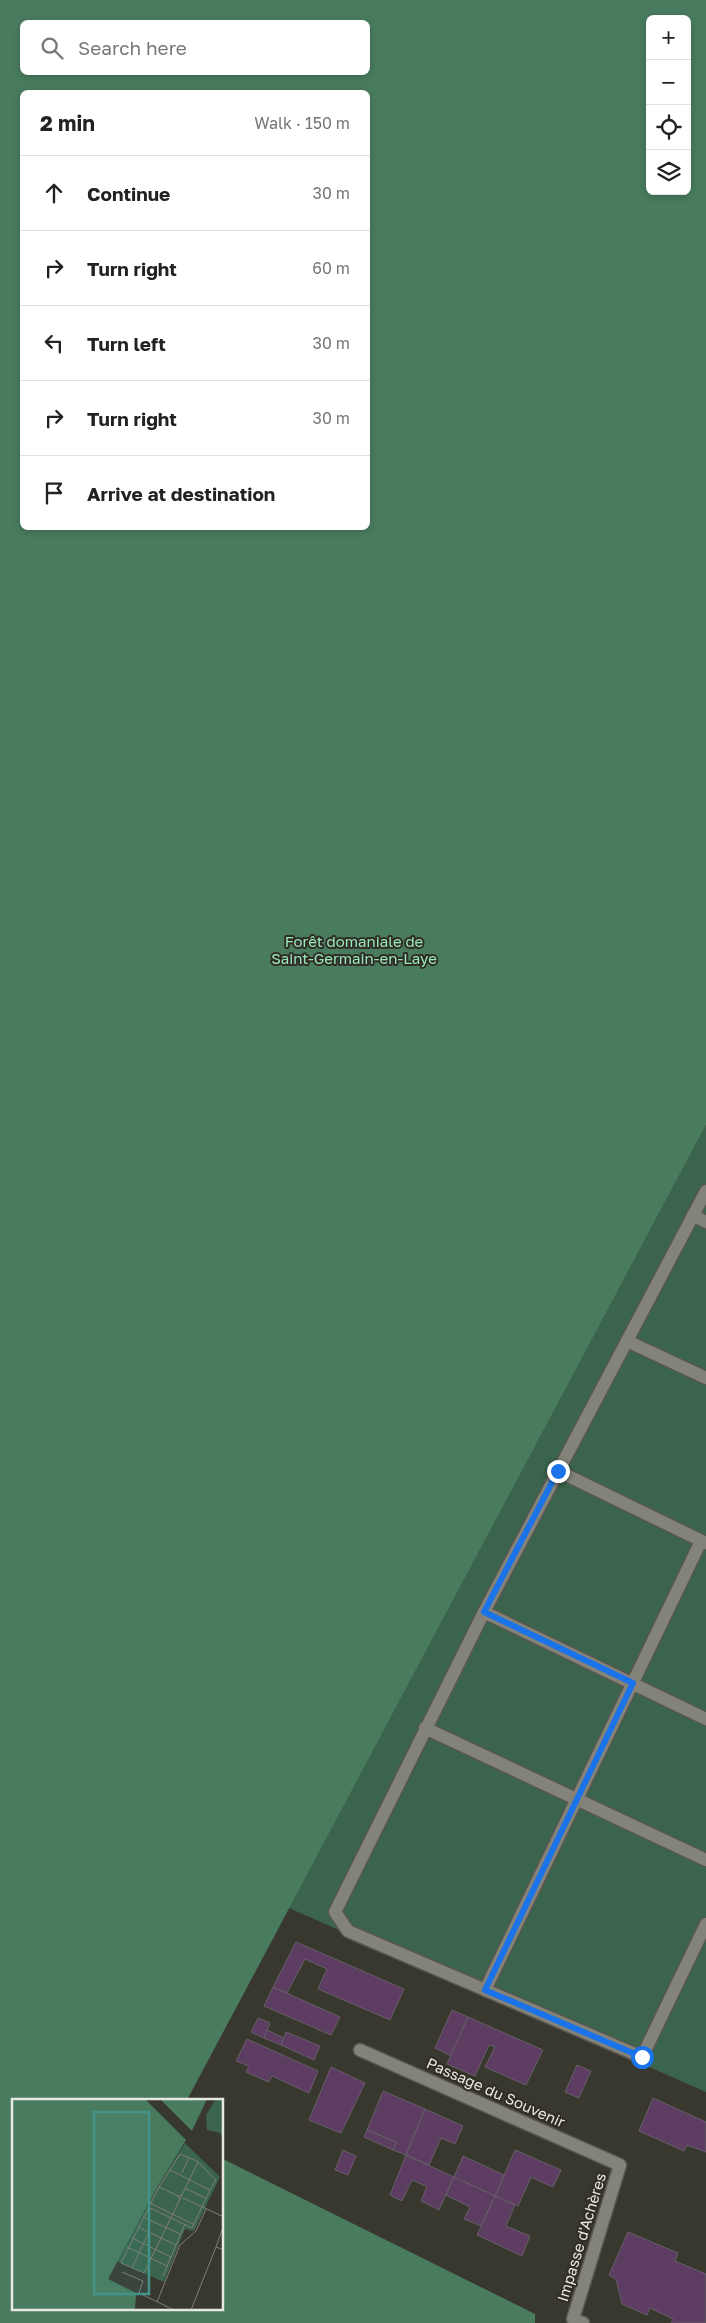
<!DOCTYPE html>
<html lang="en">
<head>
<meta charset="utf-8">
<style>
	:root { --surface:#fff; --page:#f6f6f6; --text:#222; --muted:#767676; --line:#e0e0e0 }
	body { margin:0; font-family:"Golos Text",sans-serif; background:var(--page); color:var(--text) }
	.controls { position:absolute; right:15px; top:15px; display:grid; overflow:hidden; border-radius:8px; box-shadow:0 2px 8px #0003 }
	.controls button { width:45px; height:45px; display:grid; place-items:center; padding:0; border:0; border-bottom:1px solid var(--line); background:var(--surface); color:var(--text); font:25px sans-serif }
	.stop { position:absolute; width:15px; height:15px; margin:-11px; border:4px solid #1a73e8; border-radius:50%; background:#fff }
	.stop.end { background:#1a73e8; border-color:#fff; box-shadow:0 1px 5px #0008 }
	.list { margin:0; padding:0; list-style:none }
	h2 { display:flex; justify-content:space-between; align-items:center; height:65px; margin:0; padding:0 20px; font-size:21px }
	h2 small { font-size:16px; font-weight:400; color:var(--muted) }
	.list li { display:grid; grid-template-columns:32px 1fr auto; gap:15px; align-items:center; box-sizing:border-box; height:75px; padding:0 20px; border-top:1px solid var(--line) }
	.list b { display:block; font-size:19px; white-space:nowrap }
	.list em { font-size:16px; font-style:normal; color:var(--muted) }
	.icon { flex:none; width:28px; height:28px; fill:none; stroke:currentColor; stroke-width:2; stroke-linecap:round; stroke-linejoin:round }
	.map { position:relative; flex:none; width:706px; height:2323px; overflow:hidden }
	.search { position:absolute; background:var(--surface); box-shadow:0 2px 8px #0003; left:20px; top:20px; width:350px; height:55px; display:flex; align-items:center; gap:12px; box-sizing:border-box; padding:0 18px; border-radius:8px; color:var(--muted); font-size:19px }
	.panel { position:absolute; background:var(--surface); box-shadow:0 2px 8px #0003; left:20px; top:90px; width:350px; height:440px; border-radius:8px }
	.map>svg:first-child { display:block }
	.green { fill:#3b644c }
	.forest { fill:#497c5f; fill-rule:evenodd }
	.building { fill:#5d3d61; stroke:#665f67 }
	.lines { fill:none; stroke-linecap:round; stroke-linejoin:round }
	.lane-casing { stroke:#585750; stroke-width:15 }
	.street-casing { stroke:#585750; stroke-width:15 }
	.lane { stroke:#848379; stroke-width:12 }
	.street { stroke:#848379; stroke-width:12 }
	.route { stroke:#1a73e8; stroke-width:6 }
	.labels { text-anchor:middle; dominant-baseline:central; stroke-width:4; stroke-linejoin:round; paint-order:stroke }
	.park-label { font-size:15px; fill:#99e8bb; stroke:#2f2d25 }
	.street-label { font-size:15px; fill:#e8e8e2; stroke:#2f2d25 }
	.inset-road { fill:none; stroke:#7f7e77; stroke-width:1 }
	.view { fill:#45928b; fill-opacity:0.15; stroke:#45928b; stroke-width:2.5 }
	.inset-edge { fill:none; stroke:#e8e8e2; stroke-width:2.5 }
</style>
</head>
<body>
<div class="map">
<svg width="706" height="2323" viewBox="0 0 706 2323">
	<rect width="100%" height="100%" fill="#39382f"/>
	<path class="green" d="M706,1125V2092L289,1908Z"/>
	<path class="forest" d="M0,0H706V1125L187,2100H14V2309H222L223,2159L535,2314V2323H0ZM650,19H687V191H650ZM22,22H368V72H22ZM22,92H368V528H22Z"/>
	<g class="building">
		<path d="M296,1942L404,1989L390,2020L318,1989L327,1969L305,1959L287,1993L273,1987Z"/>
		<path d="M273,1987L340,2017L331,2035L264,2006Z"/>
		<path d="M452,2010L468,2017L451,2056L435,2048Z"/>
		<path d="M468,2017L543,2050L526,2085L485,2067L495,2047L489,2045L475,2076L447,2064Z"/>
		<path d="M258,2018L270,2023L264,2038L251,2032Z"/>
		<path d="M267,2030L284,2038L281,2045L264,2038Z"/>
		<path d="M286,2032L320,2046L314,2060L281,2045Z"/>
		<path d="M247,2039L318,2071L309,2093L272,2076L269,2082L246,2072L249,2066L236,2061Z"/>
		<path d="M577,2065L591,2071L579,2098L565,2092Z"/>
		<path d="M331,2067L365,2083L341,2133L309,2120Z"/>
		<path d="M383,2091L425,2109L406,2155L393,2150L396,2142L367,2130Z"/>
		<path d="M653,2098L706,2122V2152L687,2145L684,2151L639,2131Z"/>
		<path d="M425,2109L463,2126L455,2144L441,2138L429,2165L406,2155Z"/>
		<path d="M367,2130L396,2142L393,2150L364,2137Z"/>
		<path d="M343,2150L356,2156L348,2175L335,2170Z"/>
		<path d="M515,2150L561,2170L553,2187L531,2177L518,2206L495,2196Z"/>
		<path d="M406,2155L454,2177L439,2210L421,2201L427,2187L412,2180L402,2201L390,2195Z"/>
		<path d="M463,2156L504,2175L495,2196L454,2177Z"/>
		<path d="M454,2177L495,2196L481,2226L464,2219L470,2207L446,2195Z"/>
		<path d="M495,2196L515,2205L506,2226L530,2236L522,2256L477,2235Z"/>
		<path d="M628,2232L678,2253L675,2261L706,2274V2323H671L673,2319L650,2308L647,2315L622,2304L616,2279L609,2275Z"/>
	</g>
	<g class="lines">
		<g class="lane-casing">
			<g id="lane">
				<path d="M706,1191L484,1612L335,1912L348,1931L642,2057L706,1924"/>
				<path d="M693,1215L706,1222"/>
				<path d="M627,1341L706,1378"/>
				<path d="M558,1471L706,1543"/>
				<path d="M484,1612L706,1719"/>
				<path d="M425,1728L706,1860"/>
				<path d="M485,1990L701,1541"/>
			</g>
		</g>
		<g class="street-casing">
			<path id="street" d="M360,2050L620,2165L573,2319L583,2323"/>
		</g>
		<use href="#lane" class="lane"/>
		<use href="#street" class="street"/>
	</g>
	<g class="lines">
		<path class="route" d="M558,1471L484,1612L633,1683L485,1990L642,2057"/>
	</g>
	<g class="labels">
		<g class="park-label">
			<text x="354" y="941">Forêt domaniale de<tspan x="354" dy="17">Saint-Germain-en-Laye</tspan></text>
		</g>
		<g class="street-label">
			<text transform="translate(496 2092) rotate(24)">Passage du Souvenir</text>
			<text transform="translate(581 2237) rotate(-73)">Impasse d'Achères</text>
		</g>
	</g>
	<g transform="translate(12 2099)">
		<rect width="211" height="211" fill="#39382f"/>
		<path d="M204,0H211V40L208,34L195,31L194,16ZM173,44L208,78L182,132L173,130L152,183L105,162L145,88Z" fill="#3b644c"/>
		<path d="M0,0H133L174,41L145,88L96,180L124,194L123,211H0ZM148,0H195L180,32Z" fill="#497c5f"/>
		<path class="inset-road" d="M158,71L198,91L204,81L185,62L168,55L147,88L109,164L132,174L168,100M170,74L177,58M147,88L166,97M173,89L193,99M170,96L168,100L166,97L170,96L186,63M171,99L212,118M138,104L181,125M136,108L180,129L198,91M131,118L168,135M126,128L164,146L173,125M120,139L159,158M115,148L155,167M204,148L210,131M120,169L137,133M110,173L131,182L127,194L162,211M151,177L164,146M145,203L168,146L184,132L194,110M179,211L204,148L212,151"/>
		<path class="view" d="M82,13H137V195H82Z"/>
		<rect width="211" height="211" class="inset-edge"/>
	</g>
</svg>
<div class="controls">
<button>+</button>
<button>−</button>
<button><svg class="icon" aria-label="locate" viewBox="0 0 24 24"><circle cx="12" cy="12" r="6"/><path d="M12 2v4M12 18v4M2 12h4M18 12h4"/></svg></button>
<button><svg class="icon" aria-label="layers" viewBox="0 0 24 24"><path d="M12 4l9 5-9 5-9-5zM3 14l9 5 9-5"/></svg></button>
</div>
<div class="stop" style="left:642px;top:2057px"></div>
<div class="stop end" style="left:558px;top:1471px"></div>
<div class="search"><svg class="icon" aria-label="search" viewBox="0 0 24 24"><circle cx="10" cy="10" r="6"/><path d="M15 15l6 6"/></svg>Search here</div>
<section class="panel">
<h2>2 min<small>Walk · 150 m</small></h2>
<ul class="list">
<li><svg class="icon" aria-label="ahead" viewBox="0 0 24 24"><path d="M12 20V5M6 11l6-6 6 6"/></svg><div><b>Continue</b></div><em>30 m</em></li>
<li><svg class="icon" aria-label="right" viewBox="0 0 24 24"><path d="M7 20v-9h11M14 6l5 5-5 5"/></svg><div><b>Turn right</b></div><em>60 m</em></li>
<li><svg class="icon" aria-label="left" viewBox="0 0 24 24"><path d="M17 20v-9H6M10 6l-5 5 5 5"/></svg><div><b>Turn left</b></div><em>30 m</em></li>
<li><svg class="icon" aria-label="right" viewBox="0 0 24 24"><path d="M7 20v-9h11M14 6l5 5-5 5"/></svg><div><b>Turn right</b></div><em>30 m</em></li>
<li><svg class="icon" aria-label="arrive" viewBox="0 0 24 24"><path d="M6 21V4h12l-3 4 3 4H6"/></svg><div><b>Arrive at destination</b></div></li>
</ul>
</section>
</div>
</body>
</html>
